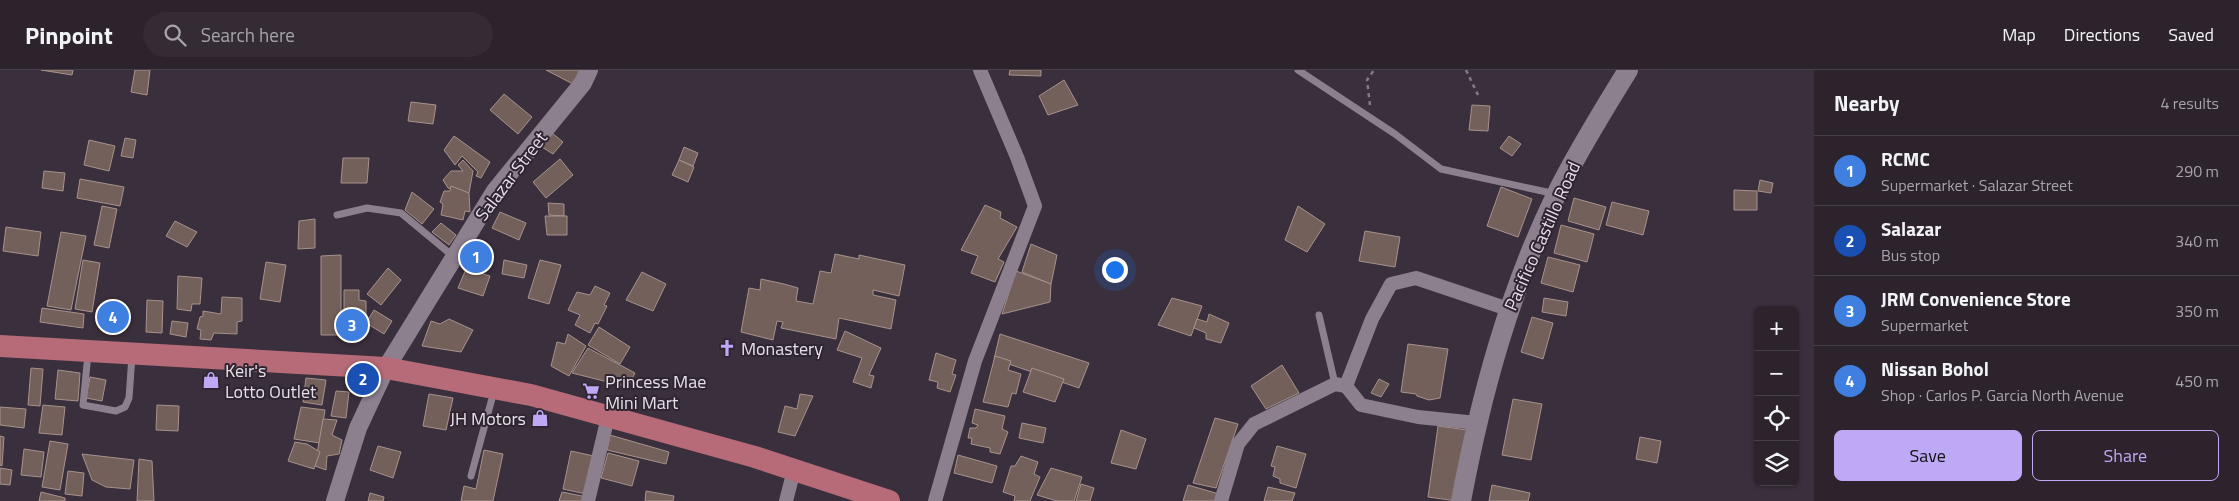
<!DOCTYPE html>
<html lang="en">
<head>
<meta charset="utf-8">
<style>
	:root { --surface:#2c232d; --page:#342b35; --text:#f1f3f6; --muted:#a6a4aa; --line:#484049; --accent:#bda9f5 }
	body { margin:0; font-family:"Titillium Web",sans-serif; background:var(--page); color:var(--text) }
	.controls { position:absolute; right:15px; bottom:15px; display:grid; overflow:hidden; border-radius:8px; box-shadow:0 1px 4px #0004 }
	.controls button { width:45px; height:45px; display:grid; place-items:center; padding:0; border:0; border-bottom:1px solid var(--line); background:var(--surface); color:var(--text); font:25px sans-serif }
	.you { position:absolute; left:1114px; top:199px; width:18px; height:18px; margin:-12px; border:4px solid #fff; border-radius:50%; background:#1a73e8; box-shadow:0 0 0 8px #1a73e833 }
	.badge { display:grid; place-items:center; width:32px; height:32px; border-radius:50%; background:var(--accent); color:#fff; font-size:16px; font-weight:700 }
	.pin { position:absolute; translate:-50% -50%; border:2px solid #fff; box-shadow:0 1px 5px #0006 }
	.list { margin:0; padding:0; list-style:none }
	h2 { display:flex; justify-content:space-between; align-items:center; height:65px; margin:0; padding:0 20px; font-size:21px }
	h2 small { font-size:16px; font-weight:400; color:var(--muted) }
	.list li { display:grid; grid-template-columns:32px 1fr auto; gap:15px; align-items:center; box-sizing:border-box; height:70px; padding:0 20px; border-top:1px solid var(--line) }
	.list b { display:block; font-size:19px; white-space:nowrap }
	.list p { margin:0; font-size:16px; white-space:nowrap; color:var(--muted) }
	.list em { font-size:16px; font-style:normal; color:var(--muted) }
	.actions { display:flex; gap:10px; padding:15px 20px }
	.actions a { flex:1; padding:11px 0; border:1px solid var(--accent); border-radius:8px; text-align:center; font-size:18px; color:var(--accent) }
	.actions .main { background:var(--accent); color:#111 }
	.icon { flex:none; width:28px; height:28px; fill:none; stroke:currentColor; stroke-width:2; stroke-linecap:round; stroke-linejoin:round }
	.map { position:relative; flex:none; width:1814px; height:431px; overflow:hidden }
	header { display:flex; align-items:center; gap:30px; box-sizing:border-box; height:70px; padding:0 25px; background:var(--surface); border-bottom:1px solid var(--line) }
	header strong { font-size:24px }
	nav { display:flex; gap:28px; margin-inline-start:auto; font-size:18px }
	.search { width:350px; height:45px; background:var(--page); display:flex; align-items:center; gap:12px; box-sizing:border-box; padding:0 18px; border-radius:28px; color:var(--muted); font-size:19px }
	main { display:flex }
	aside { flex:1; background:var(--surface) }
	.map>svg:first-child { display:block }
	.building { fill:#74605b; stroke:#a7928c }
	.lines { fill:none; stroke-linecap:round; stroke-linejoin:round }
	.path { stroke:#837a85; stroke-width:2.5; stroke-dasharray:4 4; stroke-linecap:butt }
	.service { stroke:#8c7f8e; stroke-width:7 }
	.minor { stroke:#8c7f8e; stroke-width:14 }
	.tertiary { stroke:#8c7f8e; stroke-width:18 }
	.secondary { stroke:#8c7f8e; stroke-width:20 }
	.primary { stroke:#b76b78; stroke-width:22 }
	.labels { text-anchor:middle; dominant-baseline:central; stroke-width:4; stroke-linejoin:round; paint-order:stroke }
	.street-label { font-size:18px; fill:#e6dfe8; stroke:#2f2531 }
	.poi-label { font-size:18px; fill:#e6dfe8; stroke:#2f2531; text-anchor:start }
</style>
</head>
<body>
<header>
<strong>Pinpoint</strong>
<div class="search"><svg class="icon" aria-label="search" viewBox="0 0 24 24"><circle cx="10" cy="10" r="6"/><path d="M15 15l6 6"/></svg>Search here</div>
<nav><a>Map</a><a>Directions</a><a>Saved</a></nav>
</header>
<main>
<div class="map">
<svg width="1814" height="431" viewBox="0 0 1814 431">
	<rect width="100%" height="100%" fill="#3a2f3c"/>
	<g class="building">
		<path d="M41,0H73L72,5Z"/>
		<path d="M135,0H150L147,25L131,22Z"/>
		<path d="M546,0H580L573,14Z"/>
		<path d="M1010,0H1041V6L1009,5Z"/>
		<path d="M1064,10L1078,35L1048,45L1039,26Z"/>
		<path d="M504,24L532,47L518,64L490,40Z"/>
		<path d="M411,32L436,35L433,54L408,51Z"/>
		<path d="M1472,35L1490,36L1488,61L1469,60Z"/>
		<path d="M552,63L563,72L553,84L542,77Z"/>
		<path d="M454,66L490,92L481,108L476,106L478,102L462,86L455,95L444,80Z"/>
		<path d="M1509,66L1521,74L1512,86L1500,78Z"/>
		<path d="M125,68L136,70L133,88L121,86Z"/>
		<path d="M89,70L115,76L109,101L84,95Z"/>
		<path d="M684,77L698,83L693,96L679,90Z"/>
		<path d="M343,88H369L367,113H341Z"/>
		<path d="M560,89L573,105L546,128L533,112Z"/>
		<path d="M463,90L473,101L469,123L448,118L443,110L451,101H463L458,95Z"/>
		<path d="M679,90L694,97L688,112L672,105Z"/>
		<path d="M44,101L65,103L63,121L42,118Z"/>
		<path d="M80,109L124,117L120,136L77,128Z"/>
		<path d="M1760,110L1773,113L1771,123L1758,121Z"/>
		<path d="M451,116L469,123L470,142L465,141L463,150L441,145L443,134L440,132L444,121H450Z"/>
		<path d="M1501,117L1532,129L1518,167L1487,156Z"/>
		<path d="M1734,120L1757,121V140H1734Z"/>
		<path d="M412,122L434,139L422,154L405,140Z"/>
		<path d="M1574,128L1606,137L1599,160L1568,151Z"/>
		<path d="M1612,132L1649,141L1643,165L1606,155Z"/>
		<path d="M548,133L564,134V146L549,145Z"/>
		<path d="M985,135L1001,142L1000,148L1017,157L998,189L1004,192L995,212L971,203L978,186L961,180Z"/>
		<path d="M102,136L117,139L109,178L94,175Z"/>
		<path d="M1298,136L1325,154L1307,182L1285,170Z"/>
		<path d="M500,142L526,153L519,170L492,158Z"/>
		<path d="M545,146H567V165H547Z"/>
		<path d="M315,149V178L298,179L299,151Z"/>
		<path d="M175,151L197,162L187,177L166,166Z"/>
		<path d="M441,153L456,165L449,175L432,162Z"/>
		<path d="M1561,155L1594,164L1587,192L1554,183Z"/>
		<path d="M6,157L41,162L38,186L3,181Z"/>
		<path d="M1365,161L1400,167L1395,197L1359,191Z"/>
		<path d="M61,162L86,166L71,240L47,236Z"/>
		<path d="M1031,174L1057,185L1051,214L1022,202Z"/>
		<path d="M835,184L859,189V185L905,195L899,226L873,220V225L896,230L891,259L839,248L836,269L781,258L783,252L777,251L773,270L741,262L749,218L760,220L761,209L784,214L798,218L796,231L813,234L820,201L831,203Z"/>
		<path d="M341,185V265H321V186Z"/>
		<path d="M1548,187L1580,195L1573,222L1541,213Z"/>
		<path d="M83,190L100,193L92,242L75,239Z"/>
		<path d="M504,190L527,195L524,208L502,204Z"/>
		<path d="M540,190L561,195L549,234L528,228Z"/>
		<path d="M266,192L286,195L280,232L260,229Z"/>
		<path d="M388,198L401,210L381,235L367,224Z"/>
		<path d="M466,199L490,206L483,226L458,218Z"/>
		<path d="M1016,201L1051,214L1050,232L1002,244Z"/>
		<path d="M642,202L666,214L653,241L626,230Z"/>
		<path d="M178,206L202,208L200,234H192L191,241L177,239Z"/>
		<path d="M595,216L610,223L604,235L607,236L598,254L595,253L590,263L575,255L580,245L568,240L577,222L590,225Z"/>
		<path d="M344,220H359V230L366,231V249H360L359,245L344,244Z"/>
		<path d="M222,227L242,228V251L237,252V264L214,263L211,270L200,269L201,260L197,259L200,247L203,246V241L221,244Z"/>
		<path d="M1172,228L1202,236L1191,266L1158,255Z"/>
		<path d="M1544,228L1568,232L1566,246L1542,242Z"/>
		<path d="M147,230L163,231L162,263L146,262Z"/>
		<path d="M42,238L84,244L83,258L40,252Z"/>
		<path d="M374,240L392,251L384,264L366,253Z"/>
		<path d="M1209,244L1229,253L1221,273L1206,269V263L1194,258L1197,249L1207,252Z"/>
		<path d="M1532,247L1553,253L1543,289L1521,282Z"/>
		<path d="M449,249L473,260L461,282L422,276L431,251L440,254Z"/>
		<path d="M172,251L188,253L186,267L170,264Z"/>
		<path d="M599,257L630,277L620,294L588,275Z"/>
		<path d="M845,261L881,278L869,305L874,306L871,318L853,312L862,288L837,280Z"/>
		<path d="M568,264L586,276L569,306L551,296L557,272L565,274Z"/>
		<path d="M1000,264L1089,293L1079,318L994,289Z"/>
		<path d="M1408,274L1448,279L1440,328L1429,330L1417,326L1416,324L1401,322Z"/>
		<path d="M588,278L635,303L628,317L572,303Z"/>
		<path d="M936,283L956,290L952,304L956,305L950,322L937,318L938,312L929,310Z"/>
		<path d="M995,286L1011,291L1008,300L1021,304L1016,324L1012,323L1008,337L983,332Z"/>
		<path d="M1282,295L1299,323L1266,339L1251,316Z"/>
		<path d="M31,298L43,299L40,336L28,335Z"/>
		<path d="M1032,298L1064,309L1055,332L1023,322Z"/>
		<path d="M58,300L80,303L78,331L55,329Z"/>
		<path d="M90,307L106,310L102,331L86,328Z"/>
		<path d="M306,308L326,310L322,335L303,332Z"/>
		<path d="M1379,309L1389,314L1381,327L1371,323Z"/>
		<path d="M336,321L349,322L346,348L331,346Z"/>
		<path d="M429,324L453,328L446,360L423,356Z"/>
		<path d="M800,324L813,326L795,366L778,362L785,336L797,339Z"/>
		<path d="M1513,329L1542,334L1531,390L1502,385Z"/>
		<path d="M43,335L65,337L62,365L39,363Z"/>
		<path d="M157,335L179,336L178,361L156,360Z"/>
		<path d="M0,337L26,339L24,358L0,355Z"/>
		<path d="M301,337L325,340L320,373L294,369Z"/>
		<path d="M975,339L1005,346L1002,359L1008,362L1000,384L990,382V378L971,374L972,368H968L970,358H976L978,355L972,353Z"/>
		<path d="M1215,348L1238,354L1216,418L1193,413Z"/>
		<path d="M323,349L337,350L332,365L342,370L339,384L327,386L326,400L315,396Z"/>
		<path d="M1022,353L1046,358L1043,373L1019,368Z"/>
		<path d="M1438,356L1467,360L1457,431L1428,427Z"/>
		<path d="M1121,360L1146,369L1136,399L1111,393Z"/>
		<path d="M610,365L669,382L666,394L607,380Z"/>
		<path d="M0,366L4,367L2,396L0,395Z"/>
		<path d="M1640,367L1661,371L1657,393L1636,389Z"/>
		<path d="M50,371L68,374L60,420L42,417Z"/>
		<path d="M295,372L307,374L320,382L314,399L288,391Z"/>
		<path d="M378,376L401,382L393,408L370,400Z"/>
		<path d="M1277,376L1306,384L1296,418L1280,413V409L1273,406L1275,397L1271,396Z"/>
		<path d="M24,379L44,382L41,407L21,405Z"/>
		<path d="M484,380L503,384L493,431H461L464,416L476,419Z"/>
		<path d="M571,381L594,386L586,424L563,419Z"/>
		<path d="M608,383L639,391L632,416L601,408Z"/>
		<path d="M82,384L134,390L130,419L106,417L92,410Z"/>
		<path d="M958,385L997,396L992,413L954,403Z"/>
		<path d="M1021,386L1038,392L1034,404L1040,407L1030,431H1014L1015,426L1003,422L1011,396H1015Z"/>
		<path d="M139,389L152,391L154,431H137Z"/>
		<path d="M0,398L12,400L10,415L0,414Z"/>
		<path d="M1051,398L1082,407L1074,431H1057L1037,425Z"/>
		<path d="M68,401L84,403L82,426L65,424Z"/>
		<path d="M1081,414L1094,418L1090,431H1076Z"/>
		<path d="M1188,415L1219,424L1217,431H1183Z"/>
		<path d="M1492,415L1530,423L1528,431H1489Z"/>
		<path d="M1268,417L1295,423L1292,431H1264Z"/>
		<path d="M646,421L674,426L673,431H645Z"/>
		<path d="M41,422L65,428V431H39Z"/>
		<path d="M562,422L587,427L586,431H559Z"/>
		<path d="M370,423L384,427L383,431H368Z"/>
	</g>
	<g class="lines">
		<g class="path">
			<path d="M1466,0L1478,25"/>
			<path d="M1370,35L1367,10L1374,0"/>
		</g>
		<g class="service">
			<path d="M1298,0L1395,64L1441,99L1556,124"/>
			<path d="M337,145L367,138L401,143L454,187"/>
			<path d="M1319,245L1335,314"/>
			<path d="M88,284L83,335L116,341L125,337L129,328L132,286"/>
			<path d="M471,406L494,321"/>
		</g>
		<g class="minor">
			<path d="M1477,353L1418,347L1361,335L1346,316L1372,249L1391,214L1416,208L1508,239"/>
			<path d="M588,431L608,347"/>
			<path d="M786,431L794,400"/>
			<path d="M935,431L975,291L1035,136L1017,87L980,0"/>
			<path d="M1221,431L1238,374L1254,354L1335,314L1346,316"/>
		</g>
		<path class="tertiary" d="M335,431L358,358L386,298L495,121L583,13L589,0"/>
		<path class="secondary" d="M1461,431C1481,325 1509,222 1556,125C1577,82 1603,41 1628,0"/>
		<path class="primary" d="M0,276L386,298L531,325L755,387L889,431"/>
	</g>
	<defs>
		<g id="church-bare" transform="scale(1.35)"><path d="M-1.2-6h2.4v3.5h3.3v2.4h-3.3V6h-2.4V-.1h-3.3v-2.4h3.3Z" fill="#bda9f5" stroke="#2f2531" stroke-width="2.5" paint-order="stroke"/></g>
		<g id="shop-bare" transform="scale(1.35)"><path d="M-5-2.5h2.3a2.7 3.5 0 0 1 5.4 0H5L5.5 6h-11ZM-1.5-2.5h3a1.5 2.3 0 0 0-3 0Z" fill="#bda9f5" stroke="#2f2531" stroke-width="2.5" paint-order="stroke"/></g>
		<g id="supermarket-bare" transform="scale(1.35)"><path d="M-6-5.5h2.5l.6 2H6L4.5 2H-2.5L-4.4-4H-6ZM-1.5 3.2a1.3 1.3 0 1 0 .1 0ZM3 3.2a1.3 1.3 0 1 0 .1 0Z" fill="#bda9f5" stroke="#2f2531" stroke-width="2.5" paint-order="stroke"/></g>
	</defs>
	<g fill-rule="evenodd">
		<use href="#church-bare" x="727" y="278"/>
		<use href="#shop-bare" x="211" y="310"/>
		<use href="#supermarket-bare" x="591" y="321"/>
		<use href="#shop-bare" x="540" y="348"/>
	</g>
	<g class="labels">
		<g class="street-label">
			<text transform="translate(511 106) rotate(-53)">Salazar Street</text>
			<text transform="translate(1542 166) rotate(-66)">Pacifico Castillo Road</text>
		</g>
		<g class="poi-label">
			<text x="741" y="278">Monastery</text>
			<text x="225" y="300">Keir's<tspan x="225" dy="21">Lotto Outlet</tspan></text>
			<text x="605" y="311">Princess Mae<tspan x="605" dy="21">Mini Mart</tspan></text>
			<text x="526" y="348" text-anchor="end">JH Motors</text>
		</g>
	</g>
</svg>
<div class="controls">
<button>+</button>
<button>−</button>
<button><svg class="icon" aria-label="locate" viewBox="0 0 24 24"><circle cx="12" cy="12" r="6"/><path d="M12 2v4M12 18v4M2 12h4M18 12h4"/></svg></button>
<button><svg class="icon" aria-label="layers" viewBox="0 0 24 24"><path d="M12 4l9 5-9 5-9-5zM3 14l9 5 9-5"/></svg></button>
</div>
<div class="you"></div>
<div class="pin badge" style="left:476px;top:187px;background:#3f7fe0">1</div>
<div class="pin badge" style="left:363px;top:309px;background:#1a4fb4">2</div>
<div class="pin badge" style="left:352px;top:255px;background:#3f7fe0">3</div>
<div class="pin badge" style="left:113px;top:247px;background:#3f7fe0">4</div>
</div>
<aside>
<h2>Nearby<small>4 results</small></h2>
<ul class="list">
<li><span class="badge" style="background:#3f7fe0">1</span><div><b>RCMC</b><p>Supermarket · Salazar Street</p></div><em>290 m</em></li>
<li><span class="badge" style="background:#1a4fb4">2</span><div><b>Salazar</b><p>Bus stop</p></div><em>340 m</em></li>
<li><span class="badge" style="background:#3f7fe0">3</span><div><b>JRM Convenience Store</b><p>Supermarket</p></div><em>350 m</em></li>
<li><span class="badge" style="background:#3f7fe0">4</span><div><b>Nissan Bohol</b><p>Shop · Carlos P. Garcia North Avenue</p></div><em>450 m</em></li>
</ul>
<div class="actions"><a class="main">Save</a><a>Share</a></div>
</aside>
</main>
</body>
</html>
